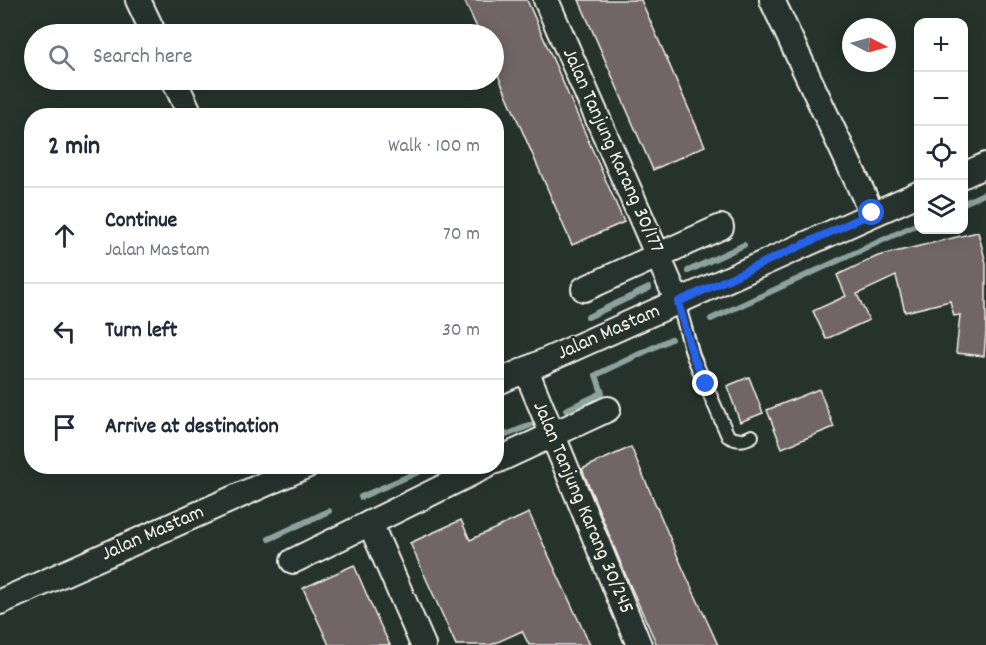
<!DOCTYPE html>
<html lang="en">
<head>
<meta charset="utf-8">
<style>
	:root { --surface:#fff; --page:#f2f2f3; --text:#1f2937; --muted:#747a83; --line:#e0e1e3 }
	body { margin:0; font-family:Dekko,sans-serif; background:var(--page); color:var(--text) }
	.controls { position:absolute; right:18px; top:18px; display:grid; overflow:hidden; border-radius:12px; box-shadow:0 3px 15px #0003 }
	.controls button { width:54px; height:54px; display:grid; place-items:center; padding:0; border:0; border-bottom:2px solid var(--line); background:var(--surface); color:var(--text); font:30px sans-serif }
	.compass { position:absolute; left:842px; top:18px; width:54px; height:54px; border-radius:50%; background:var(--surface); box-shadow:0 3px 15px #0003; rotate:96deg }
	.stop { position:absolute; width:18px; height:18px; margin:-14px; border:4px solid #2563eb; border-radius:50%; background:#fff }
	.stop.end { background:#2563eb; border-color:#fff; box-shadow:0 2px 6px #0008 }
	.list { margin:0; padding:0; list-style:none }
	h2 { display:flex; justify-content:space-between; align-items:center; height:78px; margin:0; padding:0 24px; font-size:26px }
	h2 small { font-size:20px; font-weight:400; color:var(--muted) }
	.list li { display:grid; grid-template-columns:39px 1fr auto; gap:18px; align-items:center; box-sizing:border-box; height:96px; padding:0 24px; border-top:2px solid var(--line) }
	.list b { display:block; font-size:22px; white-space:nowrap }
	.list p { margin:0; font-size:20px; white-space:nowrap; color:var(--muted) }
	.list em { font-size:20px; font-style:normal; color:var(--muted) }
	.icon { flex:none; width:33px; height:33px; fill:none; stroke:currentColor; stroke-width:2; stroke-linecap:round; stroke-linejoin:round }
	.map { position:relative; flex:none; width:986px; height:645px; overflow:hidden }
	.search { position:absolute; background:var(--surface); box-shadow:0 3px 15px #0003; left:24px; top:24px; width:480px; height:66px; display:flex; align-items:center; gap:15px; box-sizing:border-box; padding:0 21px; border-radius:33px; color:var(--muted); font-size:22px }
	.panel { position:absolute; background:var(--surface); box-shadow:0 3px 15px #0003; left:24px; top:108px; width:480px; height:366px; border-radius:24px }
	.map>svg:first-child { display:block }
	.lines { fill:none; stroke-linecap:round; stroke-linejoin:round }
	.stream { stroke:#8da29e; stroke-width:6 }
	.building { fill:#716567; stroke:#f4f1e8; stroke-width:1.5 }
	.lane-casing { stroke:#f4f1e8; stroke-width:16 }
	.street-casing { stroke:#f4f1e8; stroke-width:28 }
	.lane { stroke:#26332d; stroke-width:12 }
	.street { stroke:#26332d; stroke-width:24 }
	.route { stroke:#2563eb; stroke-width:8 }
	.labels { text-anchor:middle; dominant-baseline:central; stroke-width:4.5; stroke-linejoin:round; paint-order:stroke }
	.street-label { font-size:21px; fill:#f4f1e8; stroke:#26332d }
</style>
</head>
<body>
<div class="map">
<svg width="986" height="645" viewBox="0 0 986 645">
	<rect width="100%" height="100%" fill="#26332d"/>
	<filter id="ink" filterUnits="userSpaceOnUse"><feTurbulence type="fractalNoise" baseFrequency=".0167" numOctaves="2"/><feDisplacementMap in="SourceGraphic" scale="12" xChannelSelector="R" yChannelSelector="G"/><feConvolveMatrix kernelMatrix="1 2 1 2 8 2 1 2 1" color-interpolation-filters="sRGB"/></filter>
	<g filter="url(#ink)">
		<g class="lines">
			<g class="stream">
				<path d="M964,203L986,193"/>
				<path d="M688,271L744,245"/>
				<path d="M588,317L649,288"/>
				<path d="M711,319L918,224"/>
				<path d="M566,410L602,393L596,375L671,339"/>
				<path d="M496,439L531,425"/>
				<path d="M361,497L432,466"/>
				<path d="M269,539L329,511"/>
			</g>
		</g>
		<g class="building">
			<path d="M464,0H527L624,222L572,245L494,66V34H480Z"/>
			<path d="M579,0H641L705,146L653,170Z"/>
			<path d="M978,232L986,263V331L984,356L956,353L960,315L954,316L950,301L905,312L896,276L857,294L869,320L826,339L813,311L846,296L837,275L878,256Z"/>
			<path d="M749,377L763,413L740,422L727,386Z"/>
			<path d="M819,389L834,427L782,448L767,410Z"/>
			<path d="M631,447L684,571L718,645H657L629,583L582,469Z"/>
			<path d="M529,513L590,645H529L522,631L491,645H456L410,543L461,520L470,540Z"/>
			<path d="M354,565L375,614L390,645H329L303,588Z"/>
		</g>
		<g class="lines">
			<g class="lane-casing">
				<path id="lane" d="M678,302L693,356L728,436C737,441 743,441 752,436"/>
			</g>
			<g class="street-casing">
				<g id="street">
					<path d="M138,0L154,34"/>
					<path d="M546,0L678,302"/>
					<path d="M772,0L872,213"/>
					<path d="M174,80L191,116"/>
					<path d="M964,175L986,165"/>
					<path d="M584,289L721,227"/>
					<path d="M526,370L639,645"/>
					<path d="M496,383L918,194"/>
					<path d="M496,461L608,409"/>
					<path d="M370,523L423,645"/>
					<path d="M293,561L486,466"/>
					<path d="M0,602L306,466"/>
				</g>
			</g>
			<use href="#lane" class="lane"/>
			<use href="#street" class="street"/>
		</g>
	</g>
	<g class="lines" filter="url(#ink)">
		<path class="route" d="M706,384L693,356L678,302L872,213"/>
	</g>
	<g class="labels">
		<g class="street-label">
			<text transform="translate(612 151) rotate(66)">Jalan Tanjung Karang 30/177</text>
			<text transform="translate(609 333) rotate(-24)">Jalan Mastam</text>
			<text transform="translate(582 508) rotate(67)">Jalan Tanjung Karang 30/245</text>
			<text transform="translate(153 534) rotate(-24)">Jalan Mastam</text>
		</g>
	</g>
</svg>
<div class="controls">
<button>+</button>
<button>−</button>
<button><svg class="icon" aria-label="locate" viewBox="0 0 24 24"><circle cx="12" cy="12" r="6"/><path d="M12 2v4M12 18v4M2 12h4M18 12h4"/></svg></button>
<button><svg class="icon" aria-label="layers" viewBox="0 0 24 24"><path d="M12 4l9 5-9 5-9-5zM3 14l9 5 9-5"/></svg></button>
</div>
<svg class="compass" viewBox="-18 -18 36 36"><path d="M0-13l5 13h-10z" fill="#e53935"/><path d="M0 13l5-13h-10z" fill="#747a83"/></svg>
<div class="stop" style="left:872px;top:213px"></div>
<div class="stop end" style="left:706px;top:384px"></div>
<div class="search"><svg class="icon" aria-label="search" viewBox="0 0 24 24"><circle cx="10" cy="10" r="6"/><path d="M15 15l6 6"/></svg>Search here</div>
<section class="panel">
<h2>2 min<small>Walk · 100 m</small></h2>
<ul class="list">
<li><svg class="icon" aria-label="ahead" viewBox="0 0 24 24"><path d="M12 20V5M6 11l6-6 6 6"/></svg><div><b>Continue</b><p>Jalan Mastam</p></div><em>70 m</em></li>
<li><svg class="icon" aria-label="left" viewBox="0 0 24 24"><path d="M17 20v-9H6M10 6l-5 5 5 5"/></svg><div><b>Turn left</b></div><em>30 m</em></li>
<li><svg class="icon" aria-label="arrive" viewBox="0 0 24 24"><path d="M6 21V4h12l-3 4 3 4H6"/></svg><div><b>Arrive at destination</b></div></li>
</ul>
</section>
</div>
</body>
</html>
